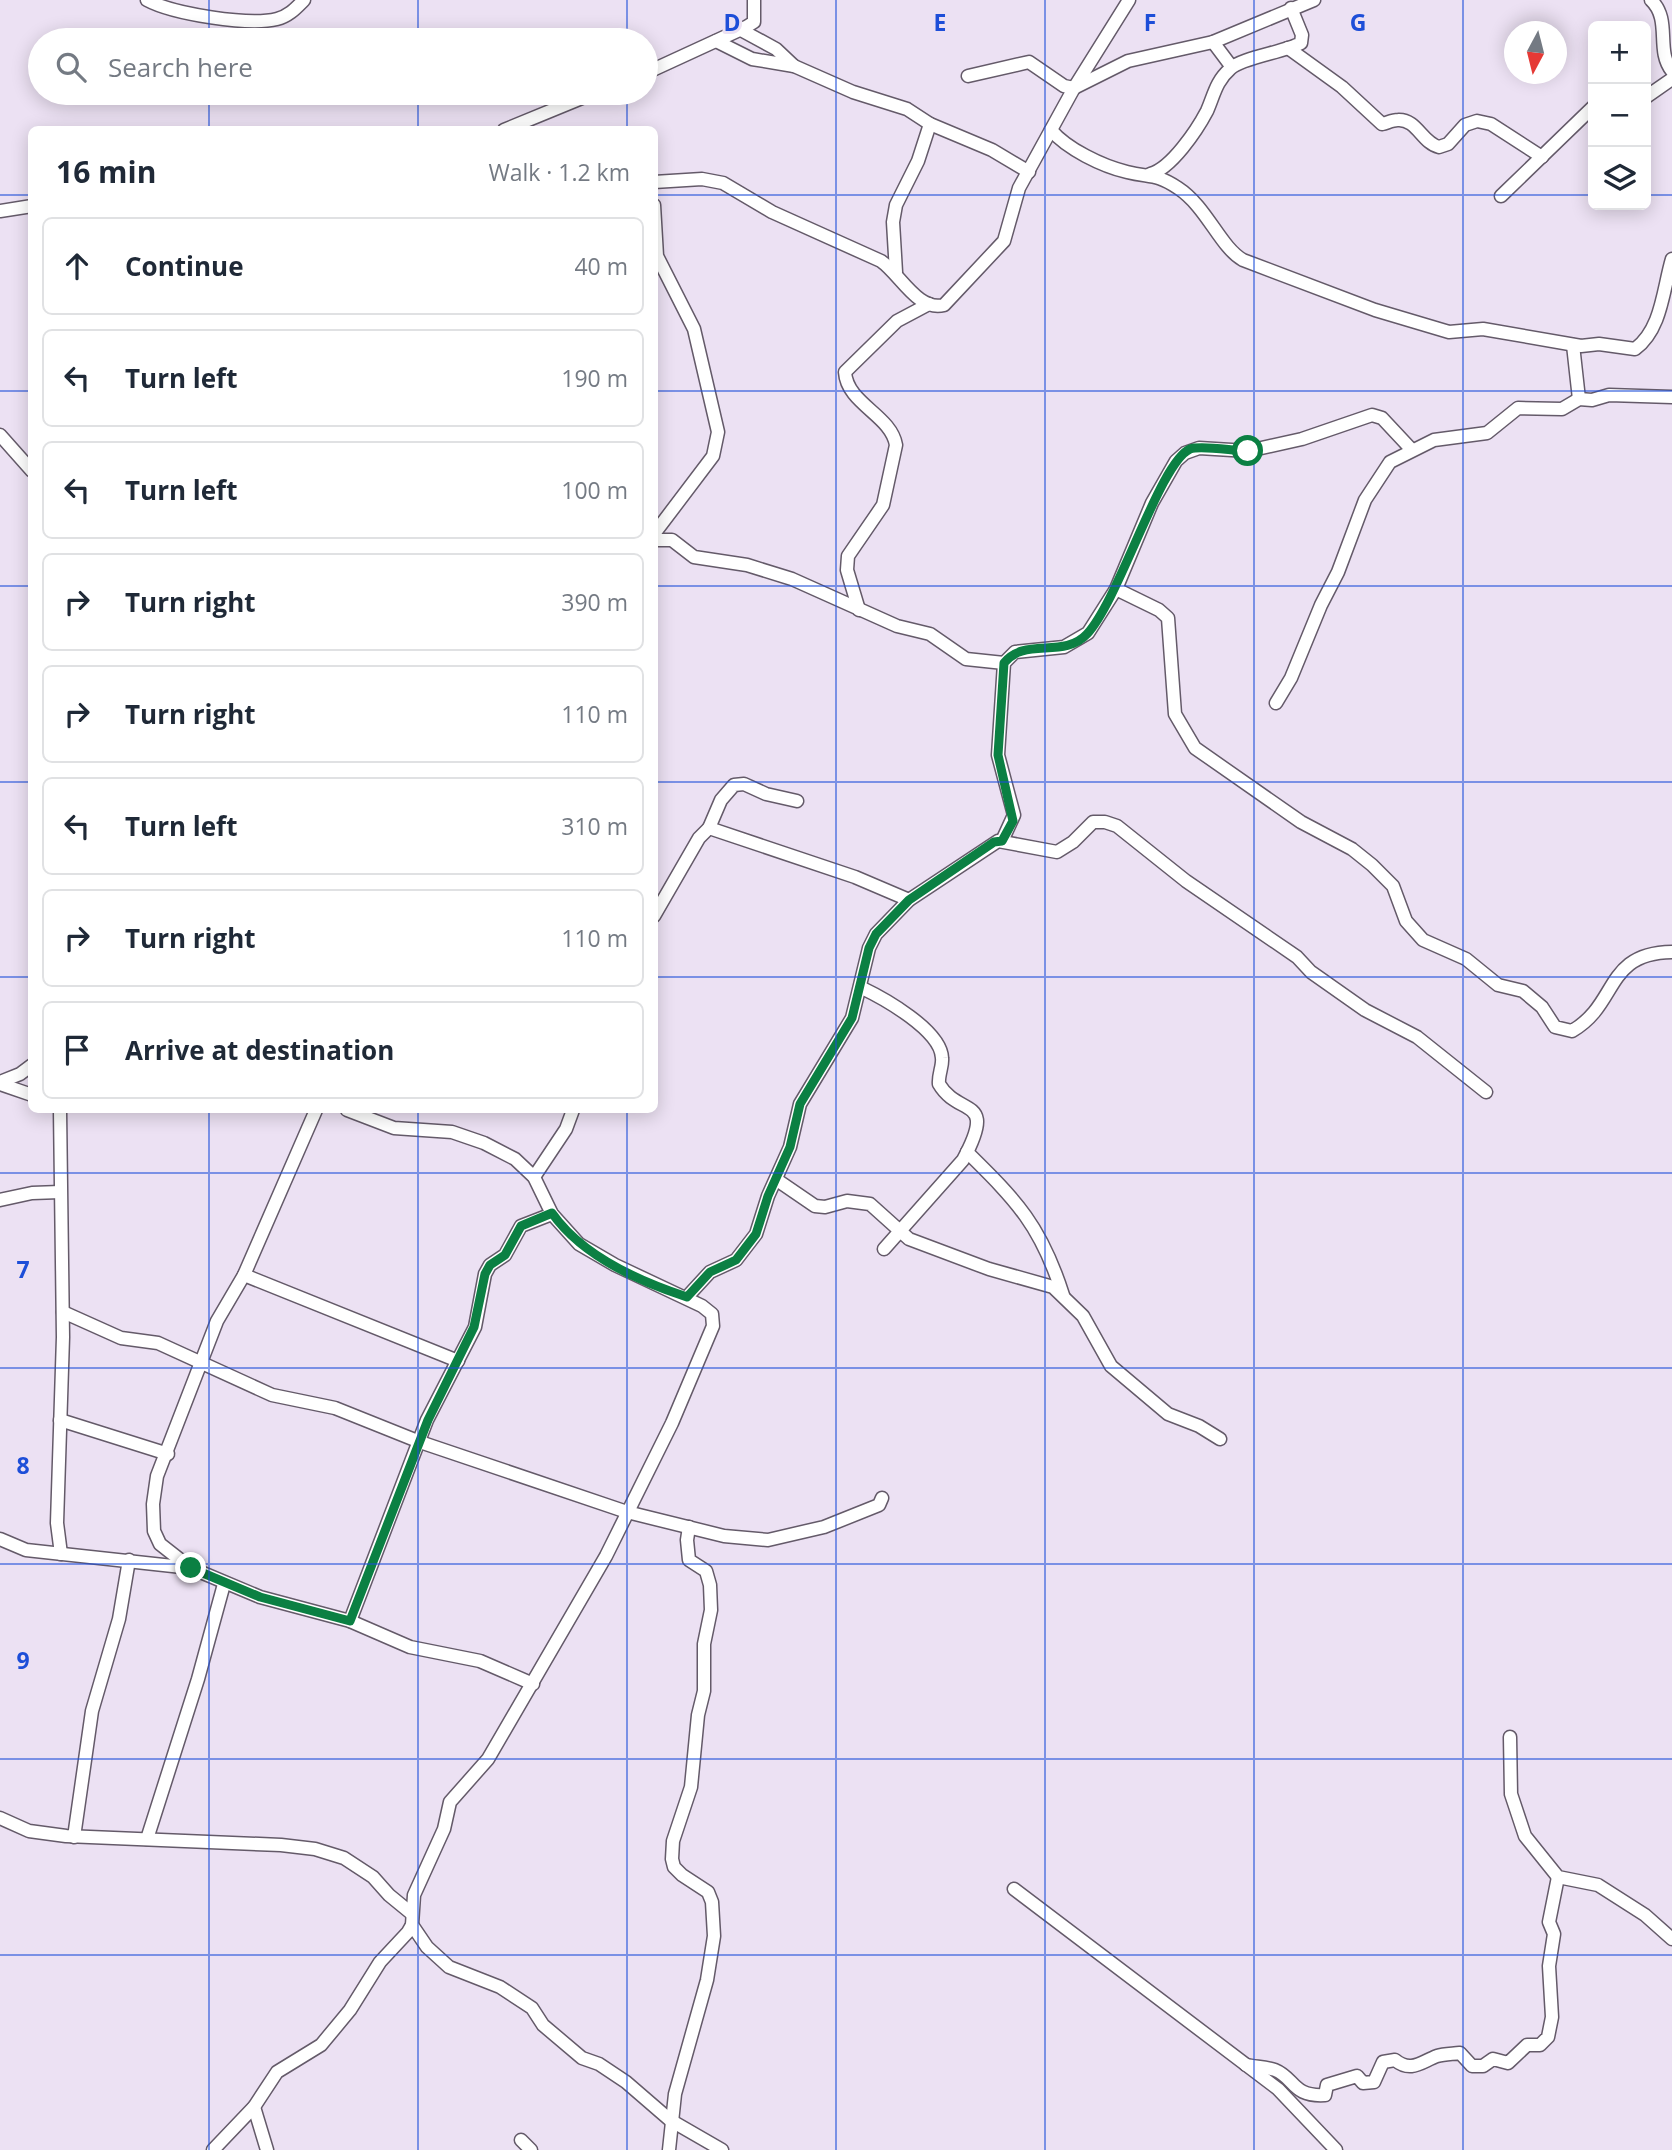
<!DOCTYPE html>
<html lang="en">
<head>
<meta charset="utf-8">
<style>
	:root { --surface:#fff; --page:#f6f6f7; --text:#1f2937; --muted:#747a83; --line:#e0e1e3 }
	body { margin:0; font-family:"Open Sans",sans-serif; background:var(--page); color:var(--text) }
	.controls { position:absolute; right:21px; top:21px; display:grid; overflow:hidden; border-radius:10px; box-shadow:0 4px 18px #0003 }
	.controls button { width:63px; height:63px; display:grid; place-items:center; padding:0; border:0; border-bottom:2px solid var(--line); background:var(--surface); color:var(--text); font:35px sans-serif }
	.compass { position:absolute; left:1504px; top:21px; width:63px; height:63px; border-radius:50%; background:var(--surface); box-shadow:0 4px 18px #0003; rotate:187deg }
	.stop { position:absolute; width:21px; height:21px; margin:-16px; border:5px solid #0b8043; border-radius:50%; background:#fff }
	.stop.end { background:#0b8043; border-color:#fff; box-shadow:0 2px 7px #0008 }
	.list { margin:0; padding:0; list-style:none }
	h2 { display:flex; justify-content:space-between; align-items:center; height:91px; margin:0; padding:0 28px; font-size:30px }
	h2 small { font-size:23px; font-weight:400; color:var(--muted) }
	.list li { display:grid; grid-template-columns:46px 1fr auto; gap:21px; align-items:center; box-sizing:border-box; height:98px; margin:0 14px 14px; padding:0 14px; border:2px solid var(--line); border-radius:10px }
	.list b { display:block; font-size:26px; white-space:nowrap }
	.list em { font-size:23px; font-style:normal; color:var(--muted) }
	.icon { flex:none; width:38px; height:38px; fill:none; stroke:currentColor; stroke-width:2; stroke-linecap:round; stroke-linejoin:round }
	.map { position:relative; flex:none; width:1672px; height:2150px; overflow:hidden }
	.search { position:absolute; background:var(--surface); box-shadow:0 4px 18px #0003; left:28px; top:28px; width:630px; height:77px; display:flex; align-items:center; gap:18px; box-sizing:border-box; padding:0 24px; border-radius:38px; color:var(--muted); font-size:26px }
	.panel { position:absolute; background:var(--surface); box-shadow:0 4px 18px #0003; left:28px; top:126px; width:630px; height:987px; border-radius:10px }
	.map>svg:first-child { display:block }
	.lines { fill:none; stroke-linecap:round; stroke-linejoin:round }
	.minor-casing { stroke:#645a69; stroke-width:15 }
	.minor { stroke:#fff; stroke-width:12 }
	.route { stroke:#0b8043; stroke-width:9 }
	.grid { fill:none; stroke:#1d4ed8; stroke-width:2; stroke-opacity:0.55 }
	.grid-label { font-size:23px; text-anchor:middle; font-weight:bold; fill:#1d4ed8; stroke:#ece1f3; stroke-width:6; stroke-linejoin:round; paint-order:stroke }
</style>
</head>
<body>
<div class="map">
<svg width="1672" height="2150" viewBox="0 0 1672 2150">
	<rect width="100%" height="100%" fill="#ece1f3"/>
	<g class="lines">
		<g class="minor-casing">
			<g id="minor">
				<path d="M147,0C173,14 249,26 277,19C289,16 296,8 304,0"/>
				<path d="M1651,0C1672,20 1655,50 1672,71"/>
				<path d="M741,30L776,49L794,66"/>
				<path d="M716,41L752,59L794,66L853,92L907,109L930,124L992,150L1029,172"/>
				<path d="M1213,42L1231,66"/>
				<path d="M1288,48L1342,87L1382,124C1387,123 1392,120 1398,120C1417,119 1422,143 1439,147L1448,144L1465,125L1477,121L1491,124L1542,157"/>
				<path d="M646,73L746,27L754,22V0"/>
				<path d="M968,76L1029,62L1064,86L1074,88L1128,61L1213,42L1314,0"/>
				<path d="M1646,97L1672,79"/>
				<path d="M504,130L594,93"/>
				<path d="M1051,130C1067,149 1102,166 1127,172C1151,178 1155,173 1178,188C1207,207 1220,247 1243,260L1375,310L1449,332L1483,329L1581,346L1599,344L1635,349C1662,329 1663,289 1672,259"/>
				<path d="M1150,174C1171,169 1197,130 1207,111C1214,95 1216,81 1230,69C1240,58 1285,52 1301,43L1302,35L1291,8"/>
				<path d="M654,182L702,179L723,183L772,212L881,261C900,274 918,312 944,305L1004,241L1019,188L1074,88L1129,0"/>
				<path d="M1501,196L1593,107"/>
				<path d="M654,205L657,256L694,329L718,432L713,456L654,534"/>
				<path d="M0,211L32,206"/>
				<path d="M896,272L893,222L896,205L918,161L930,124"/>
				<path d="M1573,345L1579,399"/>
				<path d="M0,435L32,471"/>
				<path d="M654,540H672L694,557L747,565L792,579L897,626L930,634L966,659L1004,663"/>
				<path d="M1116,589L1159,610L1168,618L1175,714L1195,748L1301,822L1352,849L1372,865L1393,886L1406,921L1423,940L1466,959L1498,985L1523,991L1542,1007L1555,1027L1572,1031C1619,1004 1604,953 1672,952"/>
				<path d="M859,610L847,570L848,556L883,505L896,445C891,415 847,404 845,372L897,321L929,304"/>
				<path d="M1276,703L1291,678L1321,605L1338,572L1365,500L1390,462L1434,440L1487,433L1518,408L1562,409L1579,399L1592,400L1609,395L1672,397"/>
				<path d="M709,828L721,800L734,785L744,784L766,794L797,801"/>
				<path d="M1002,841L1014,815L998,755L1004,663L1015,652L1064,647L1088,633L1116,589L1152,503L1176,461L1185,453L1199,448L1248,451L1302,439L1372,415L1382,418L1411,449"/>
				<path d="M654,916L699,838L709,828L855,877L909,900"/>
				<path d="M862,988C883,998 941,1030 942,1058C943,1066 938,1075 939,1084C959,1118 998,1095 963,1160L884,1249"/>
				<path d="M0,1082L20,1074L32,1065"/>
				<path d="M0,1084L32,1095"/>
				<path d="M60,1110L63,1337L57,1523L61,1554"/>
				<path d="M967,1152C1017,1201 1041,1226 1063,1295"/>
				<path d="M534,1177L566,1129L573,1110"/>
				<path d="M777,1180L815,1206L825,1207L847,1201L870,1204L909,1239L989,1269L1053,1287L1083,1316L1111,1366L1168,1414L1199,1426L1220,1439"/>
				<path d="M0,1200L32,1193L60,1192"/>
				<path d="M244,1275L458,1361"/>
				<path d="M687,1297L710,1272L736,1260L756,1234L768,1196L790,1147L800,1104L852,1018L869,948L876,934L909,900L998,841L1057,852L1073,842L1093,822H1105L1117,826L1186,881L1297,957L1311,972L1365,1010L1417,1037L1486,1092"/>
				<path d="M63,1312L121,1338L158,1343L272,1395L335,1408L420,1442L627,1512L724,1536L768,1540L824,1527L879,1505L882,1498"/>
				<path d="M60,1420L168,1454"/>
				<path d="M0,1539L26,1550L191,1568L260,1597L350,1621L410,1647L480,1661L533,1684"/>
				<path d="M188,1566L160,1544L154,1531L153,1504L157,1476L217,1321L244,1275L316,1110"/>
				<path d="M350,1621L427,1420L475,1327L485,1274L490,1265L505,1255L521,1226L552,1214"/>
				<path d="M1510,1737L1511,1794L1525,1836L1558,1877L1598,1885L1645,1915L1672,1939"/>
				<path d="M0,1818L29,1831L66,1836L281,1845L315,1849L344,1858L373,1877L389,1895L411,1913"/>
				<path d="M74,1837L92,1711L119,1619L129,1560"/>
				<path d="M147,1839L198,1679L224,1584"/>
				<path d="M1014,1889L1278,2089L1336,2150"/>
				<path d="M412,1925L427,1947L449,1967L500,1987L532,2008L543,2025L582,2058L599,2064L626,2082L670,2120L722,2150"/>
				<path d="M1246,2065C1256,2067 1267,2067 1275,2070C1295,2078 1292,2097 1325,2095L1327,2085L1357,2076L1363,2083L1374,2082L1383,2062L1395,2060C1411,2073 1421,2062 1437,2056C1444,2054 1453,2054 1460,2053L1472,2066H1483L1493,2059L1508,2063L1527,2045H1540L1548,2037L1552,2017L1549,1966L1554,1934L1549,1922L1558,1877"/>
				<path d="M254,2107L267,2150"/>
				<path d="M521,2140L531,2150"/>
				<path d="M213,2150L254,2107L277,2072L321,2045L350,2010L380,1962L408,1932L412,1925L414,1895L444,1829L450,1802L488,1759L606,1556L672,1423L713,1326L712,1314L702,1306L615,1265L579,1244L552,1214L534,1177L515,1159L484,1143L452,1132L394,1128L347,1110"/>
				<path d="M669,2150L675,2094L707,1980L714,1936L712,1902L708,1892L682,1875L674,1867L672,1859L673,1841L691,1787L698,1715L704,1691V1644L711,1610L710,1585L706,1571L689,1560L687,1540L689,1527"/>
			</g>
		</g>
		<use href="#minor" class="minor"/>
	</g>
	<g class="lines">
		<path class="route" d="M191,1568L260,1597L350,1621L428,1420L474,1327L485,1274L490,1265L505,1255L521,1226L552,1213C582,1256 638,1281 687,1297L710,1272L736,1260L756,1234L768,1196L790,1147L800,1104L852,1018L869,948L876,934L909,900L994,842L1002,841L1013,821L998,755L1004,663C1024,637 1064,659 1087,634C1120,598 1160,462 1190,449C1201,445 1234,451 1248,451"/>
	</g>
	<path class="grid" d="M209,0V40M418,0V40M627,0V40M836,0V2150M1045,0V2150M1254,0V2150M1463,0V2150M209,93V130M418,93V130M627,93V130M0,195H32M654,195H1593M1646,195H1672M0,391H32M654,391H1672M0,586H32M654,586H1672M0,782H32M654,782H1672M0,977H32M654,977H1672M209,1110V2150M418,1110V2150M627,1110V2150M0,1173H1672M0,1368H1672M0,1564H1672M0,1759H1672M0,1955H1672"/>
	<g class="grid-label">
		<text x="732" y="31">D</text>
		<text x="940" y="31">E</text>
		<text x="1150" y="31">F</text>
		<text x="1358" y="31">G</text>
		<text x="23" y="1278">7</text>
		<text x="23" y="1474">8</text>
		<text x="23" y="1669">9</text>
	</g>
</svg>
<div class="controls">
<button>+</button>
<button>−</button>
<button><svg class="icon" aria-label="layers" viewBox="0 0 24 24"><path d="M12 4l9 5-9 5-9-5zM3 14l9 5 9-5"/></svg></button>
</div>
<svg class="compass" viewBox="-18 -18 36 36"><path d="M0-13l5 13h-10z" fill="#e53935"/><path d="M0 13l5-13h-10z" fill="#747a83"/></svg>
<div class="stop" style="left:1248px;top:451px"></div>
<div class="stop end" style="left:191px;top:1568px"></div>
<div class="search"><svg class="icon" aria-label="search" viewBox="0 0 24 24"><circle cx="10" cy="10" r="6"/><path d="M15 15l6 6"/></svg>Search here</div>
<section class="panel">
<h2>16 min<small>Walk · 1.2 km</small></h2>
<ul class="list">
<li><svg class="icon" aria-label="ahead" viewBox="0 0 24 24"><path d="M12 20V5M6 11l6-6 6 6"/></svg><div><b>Continue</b></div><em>40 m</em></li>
<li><svg class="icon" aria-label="left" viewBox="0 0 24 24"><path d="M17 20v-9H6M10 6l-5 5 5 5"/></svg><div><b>Turn left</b></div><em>190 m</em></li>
<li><svg class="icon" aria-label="left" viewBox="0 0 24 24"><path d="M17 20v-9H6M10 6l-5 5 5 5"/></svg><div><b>Turn left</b></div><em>100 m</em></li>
<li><svg class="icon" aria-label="right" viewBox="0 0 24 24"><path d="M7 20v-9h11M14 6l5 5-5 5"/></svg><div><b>Turn right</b></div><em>390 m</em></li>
<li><svg class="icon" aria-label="right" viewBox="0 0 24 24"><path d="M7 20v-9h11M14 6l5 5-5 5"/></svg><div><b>Turn right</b></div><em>110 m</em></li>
<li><svg class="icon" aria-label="left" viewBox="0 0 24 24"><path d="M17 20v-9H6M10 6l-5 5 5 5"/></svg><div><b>Turn left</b></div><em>310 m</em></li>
<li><svg class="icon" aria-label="right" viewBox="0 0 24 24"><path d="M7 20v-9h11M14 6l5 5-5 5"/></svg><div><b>Turn right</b></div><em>110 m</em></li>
<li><svg class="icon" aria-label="arrive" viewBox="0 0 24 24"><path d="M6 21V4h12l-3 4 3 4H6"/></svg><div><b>Arrive at destination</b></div></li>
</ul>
</section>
</div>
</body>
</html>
